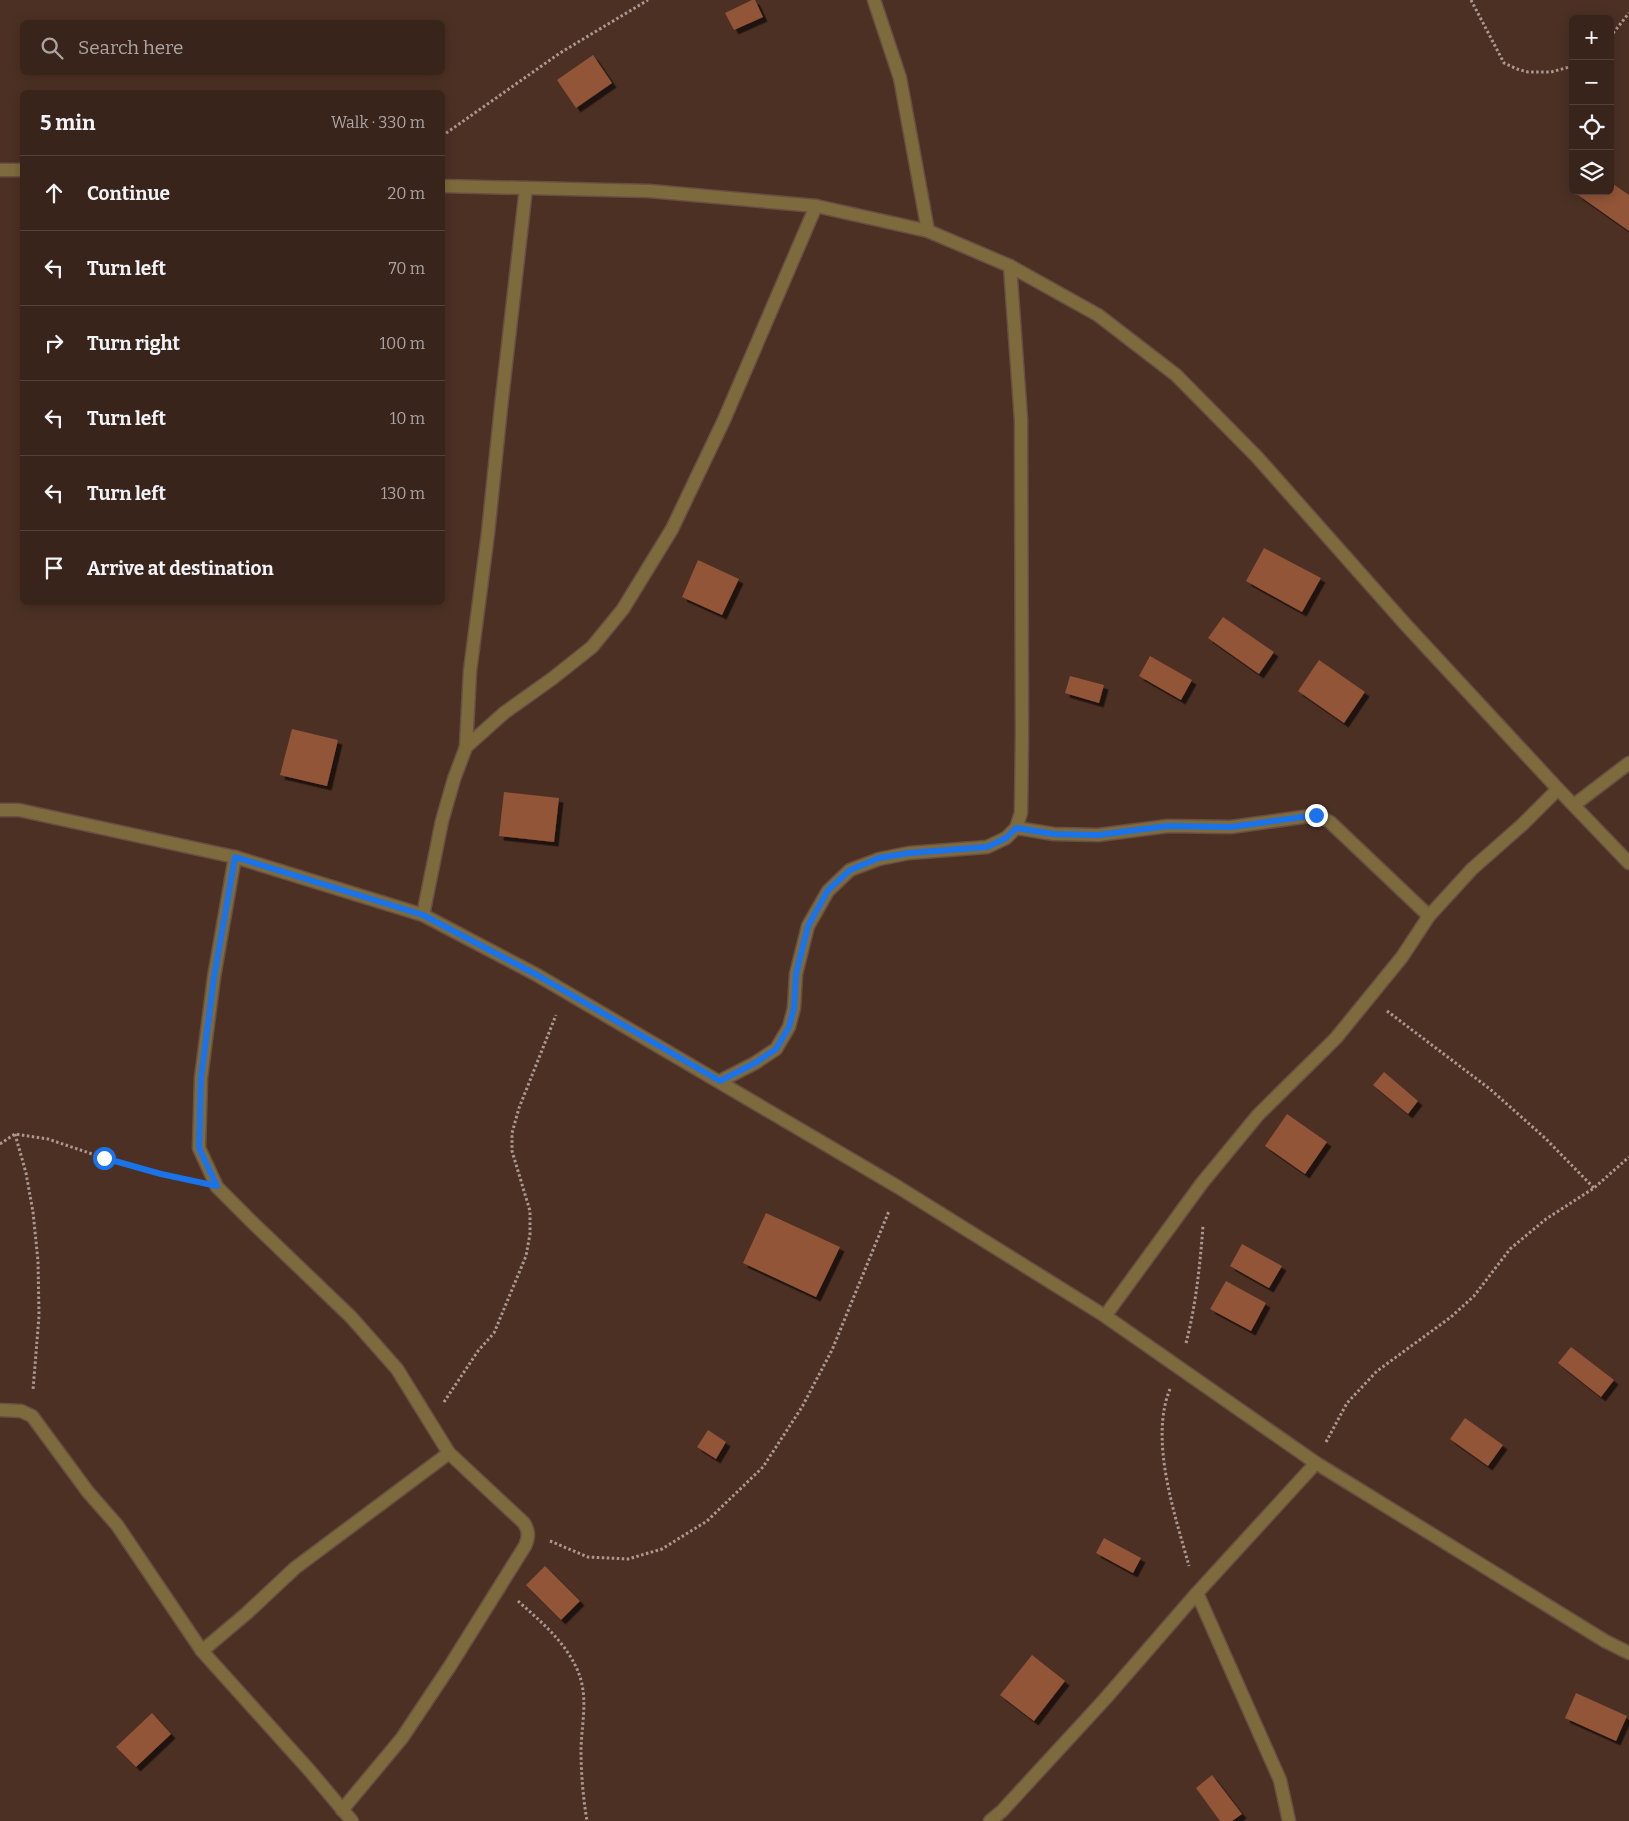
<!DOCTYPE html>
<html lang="en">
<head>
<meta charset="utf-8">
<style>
	:root { --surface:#39241b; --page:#443028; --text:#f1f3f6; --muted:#aba4a3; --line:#53413a }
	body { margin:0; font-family:Bitter,serif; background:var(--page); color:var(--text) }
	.controls { position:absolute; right:15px; top:15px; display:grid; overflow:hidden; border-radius:8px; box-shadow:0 2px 12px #0003 }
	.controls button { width:45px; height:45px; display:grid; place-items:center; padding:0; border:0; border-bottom:1px solid var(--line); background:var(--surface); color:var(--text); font:25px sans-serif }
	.stop { position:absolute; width:15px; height:15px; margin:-11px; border:4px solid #1a73e8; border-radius:50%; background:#fff }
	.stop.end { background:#1a73e8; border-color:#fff; box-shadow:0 1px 5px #0008 }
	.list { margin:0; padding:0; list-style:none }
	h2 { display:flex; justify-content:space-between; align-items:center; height:65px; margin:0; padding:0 20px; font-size:21px }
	h2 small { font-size:16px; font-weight:400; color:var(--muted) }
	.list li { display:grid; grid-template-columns:32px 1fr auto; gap:15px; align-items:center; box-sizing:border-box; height:75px; padding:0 20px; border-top:1px solid var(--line) }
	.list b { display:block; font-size:19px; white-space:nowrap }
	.list em { font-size:16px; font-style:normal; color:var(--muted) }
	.icon { flex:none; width:28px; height:28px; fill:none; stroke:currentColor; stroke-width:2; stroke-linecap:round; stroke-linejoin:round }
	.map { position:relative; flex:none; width:1629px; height:1821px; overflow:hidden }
	.search { position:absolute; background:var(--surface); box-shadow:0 2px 12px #0003; left:20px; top:20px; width:425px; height:55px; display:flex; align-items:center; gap:12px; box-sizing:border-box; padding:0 18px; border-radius:8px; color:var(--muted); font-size:19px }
	.panel { position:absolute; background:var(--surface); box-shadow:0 2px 12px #0003; left:20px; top:90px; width:425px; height:515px; border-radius:8px }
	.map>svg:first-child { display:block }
	.building { fill:#925439; filter:url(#shadow) }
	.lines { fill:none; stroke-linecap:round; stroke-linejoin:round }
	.minor-casing { stroke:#684f44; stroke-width:15 }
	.path { stroke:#ac9891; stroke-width:3; stroke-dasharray:2.5 2.5; stroke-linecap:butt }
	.minor { stroke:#7e6b3d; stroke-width:12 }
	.route { stroke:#1a73e8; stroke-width:6 }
</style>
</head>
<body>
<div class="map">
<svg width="1629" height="1821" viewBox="0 0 1629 1821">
	<defs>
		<filter id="shadow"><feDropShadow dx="4.5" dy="4.5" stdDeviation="0" flood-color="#0009"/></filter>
	</defs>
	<rect width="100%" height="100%" fill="#4c3024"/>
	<g class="building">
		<path d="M752,0H755L763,17L734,30L725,13Z"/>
		<path d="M593,55L612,83L576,108L557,80Z"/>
		<path d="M1610,182L1629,195V231L1578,195L1581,191H1610Z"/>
		<path d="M1264,548L1321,578L1302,612L1246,581Z"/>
		<path d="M698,560L739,579L722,615L682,597Z"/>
		<path d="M1223,617L1274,652L1259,674L1208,638Z"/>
		<path d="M1150,656L1192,680L1181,700L1139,676Z"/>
		<path d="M1319,660L1365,692L1344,723L1298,691Z"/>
		<path d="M1070,676L1104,685L1099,703L1065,693Z"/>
		<path d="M292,729L338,740L327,786L280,775Z"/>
		<path d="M504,792L559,798L554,842L499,836Z"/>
		<path d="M1384,1072L1418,1101L1408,1114L1373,1085Z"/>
		<path d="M1287,1114L1327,1142L1305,1174L1265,1146Z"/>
		<path d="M766,1213L840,1247L816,1297L743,1263Z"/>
		<path d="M1242,1244L1282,1266L1269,1288L1230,1266Z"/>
		<path d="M1226,1281L1266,1303L1251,1331L1210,1309Z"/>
		<path d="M1571,1347L1614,1380L1601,1397L1558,1363Z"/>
		<path d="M1465,1418L1503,1445L1488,1466L1450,1439Z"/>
		<path d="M708,1430L726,1442L716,1459L697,1447Z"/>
		<path d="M1104,1538L1141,1558L1133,1573L1096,1553Z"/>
		<path d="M545,1566L580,1601L561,1620L526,1585Z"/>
		<path d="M1032,1655L1065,1681L1034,1721L1000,1695Z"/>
		<path d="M1576,1693L1627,1716L1616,1741L1565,1718Z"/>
		<path d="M152,1713L171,1734L136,1767L116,1747Z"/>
		<path d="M1212,1775L1242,1814L1232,1821H1220L1196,1788Z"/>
	</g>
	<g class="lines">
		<g class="minor-casing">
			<g id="minor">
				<path d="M874,0L900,78L928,231"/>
				<path d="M0,170H22"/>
				<path d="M442,186L649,191L816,206L928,231L1010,266L1098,315L1176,375L1257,457L1406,625L1558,789L1629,863"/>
				<path d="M466,747L470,671L488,533L501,407L526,188"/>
				<path d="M1574,805L1629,763"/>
				<path d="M0,810H19L235,857L423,915L537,975L898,1187L1105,1316L1316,1463L1605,1641L1629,1653"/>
				<path d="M1016,828L1054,834L1098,835L1168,826L1231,827L1317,815L1330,822L1429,916"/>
				<path d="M235,857L214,977L201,1078L199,1148L217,1187L252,1222L351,1317L397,1369L449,1453L524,1523C529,1531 529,1537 525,1546L450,1666L402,1738L342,1810"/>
				<path d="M423,915L442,821L454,779L466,747L504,713L553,678L592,647L623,609L672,529L724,420L816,206"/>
				<path d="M720,1081L755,1063L776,1049L789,1027L794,1008L796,974L808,926L828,891L850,870L879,859L909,853L987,847L1006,838L1016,828L1021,813L1022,735L1021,420L1010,266"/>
				<path d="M1105,1316L1202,1183L1258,1115L1336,1038L1402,957L1429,916L1472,869L1523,824L1558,789"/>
				<path d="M0,1410L21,1411L32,1416L88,1492L117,1525L202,1651L310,1771L352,1821"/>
				<path d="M1197,1593L1280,1780L1289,1821"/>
				<path d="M202,1651L247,1613L295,1568L449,1453"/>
				<path d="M990,1821L1002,1811L1105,1699L1197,1593L1316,1463"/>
			</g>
		</g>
		<g class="path">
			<path d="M1471,0L1504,63L1517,69L1528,72H1551L1573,66"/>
			<path d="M1610,37L1629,13"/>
			<path d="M442,136L560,53L648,0"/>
			<path d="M1387,1011L1490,1089L1545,1138L1594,1188"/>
			<path d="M15,1134L26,1173L33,1212L38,1261L39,1316L33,1390"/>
			<path d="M0,1144L15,1134L48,1139L104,1158L187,1180"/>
			<path d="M1186,1343C1196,1305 1200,1265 1203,1226"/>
			<path d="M1170,1389C1149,1440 1175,1515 1189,1566"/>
			<path d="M444,1402L478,1351L494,1333L526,1256L530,1234V1211L512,1151V1133L519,1108L556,1015"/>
			<path d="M1326,1442L1347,1403L1377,1371L1451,1317L1474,1296L1510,1249L1546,1219L1594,1188L1629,1157"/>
			<path d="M550,1541L588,1557L628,1559L662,1549L707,1521L763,1467L802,1407L832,1350L889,1211"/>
			<path d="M518,1601C539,1620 561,1638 574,1663C590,1692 582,1718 581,1749C581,1773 583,1797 587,1821"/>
		</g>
		<use href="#minor" class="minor"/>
	</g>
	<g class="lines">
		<path class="route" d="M104,1158L161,1174L217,1186L199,1148L201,1078L214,977L235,857L423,915L537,975L720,1081L755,1063L776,1049L789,1027L794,1008L796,974L808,926L828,890L850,870L879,858L909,853L987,847L1006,838L1016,828L1054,834L1098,835L1168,826L1231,827L1316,815"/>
	</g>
</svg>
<div class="controls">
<button>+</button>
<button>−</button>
<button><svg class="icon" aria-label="locate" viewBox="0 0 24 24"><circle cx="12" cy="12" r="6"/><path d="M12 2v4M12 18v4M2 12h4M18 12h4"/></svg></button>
<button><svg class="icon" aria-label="layers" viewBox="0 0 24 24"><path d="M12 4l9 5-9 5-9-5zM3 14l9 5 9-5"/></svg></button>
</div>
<div class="stop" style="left:104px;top:1158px"></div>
<div class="stop end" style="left:1316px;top:815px"></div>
<div class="search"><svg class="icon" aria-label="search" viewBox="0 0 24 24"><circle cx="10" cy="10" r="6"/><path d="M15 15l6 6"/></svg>Search here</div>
<section class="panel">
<h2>5 min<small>Walk · 330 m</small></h2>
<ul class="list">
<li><svg class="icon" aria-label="ahead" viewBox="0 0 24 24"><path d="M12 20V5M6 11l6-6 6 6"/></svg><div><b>Continue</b></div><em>20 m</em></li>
<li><svg class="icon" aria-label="left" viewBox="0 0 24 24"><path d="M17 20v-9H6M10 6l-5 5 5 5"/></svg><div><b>Turn left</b></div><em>70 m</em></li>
<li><svg class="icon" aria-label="right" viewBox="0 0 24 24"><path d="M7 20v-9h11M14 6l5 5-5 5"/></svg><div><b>Turn right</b></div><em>100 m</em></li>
<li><svg class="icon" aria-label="left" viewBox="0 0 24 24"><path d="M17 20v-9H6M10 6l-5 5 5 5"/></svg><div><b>Turn left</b></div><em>10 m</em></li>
<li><svg class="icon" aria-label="left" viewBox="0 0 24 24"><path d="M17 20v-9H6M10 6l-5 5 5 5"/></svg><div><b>Turn left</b></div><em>130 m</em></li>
<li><svg class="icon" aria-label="arrive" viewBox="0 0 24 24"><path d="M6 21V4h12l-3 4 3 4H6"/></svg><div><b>Arrive at destination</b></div></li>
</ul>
</section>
</div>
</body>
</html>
